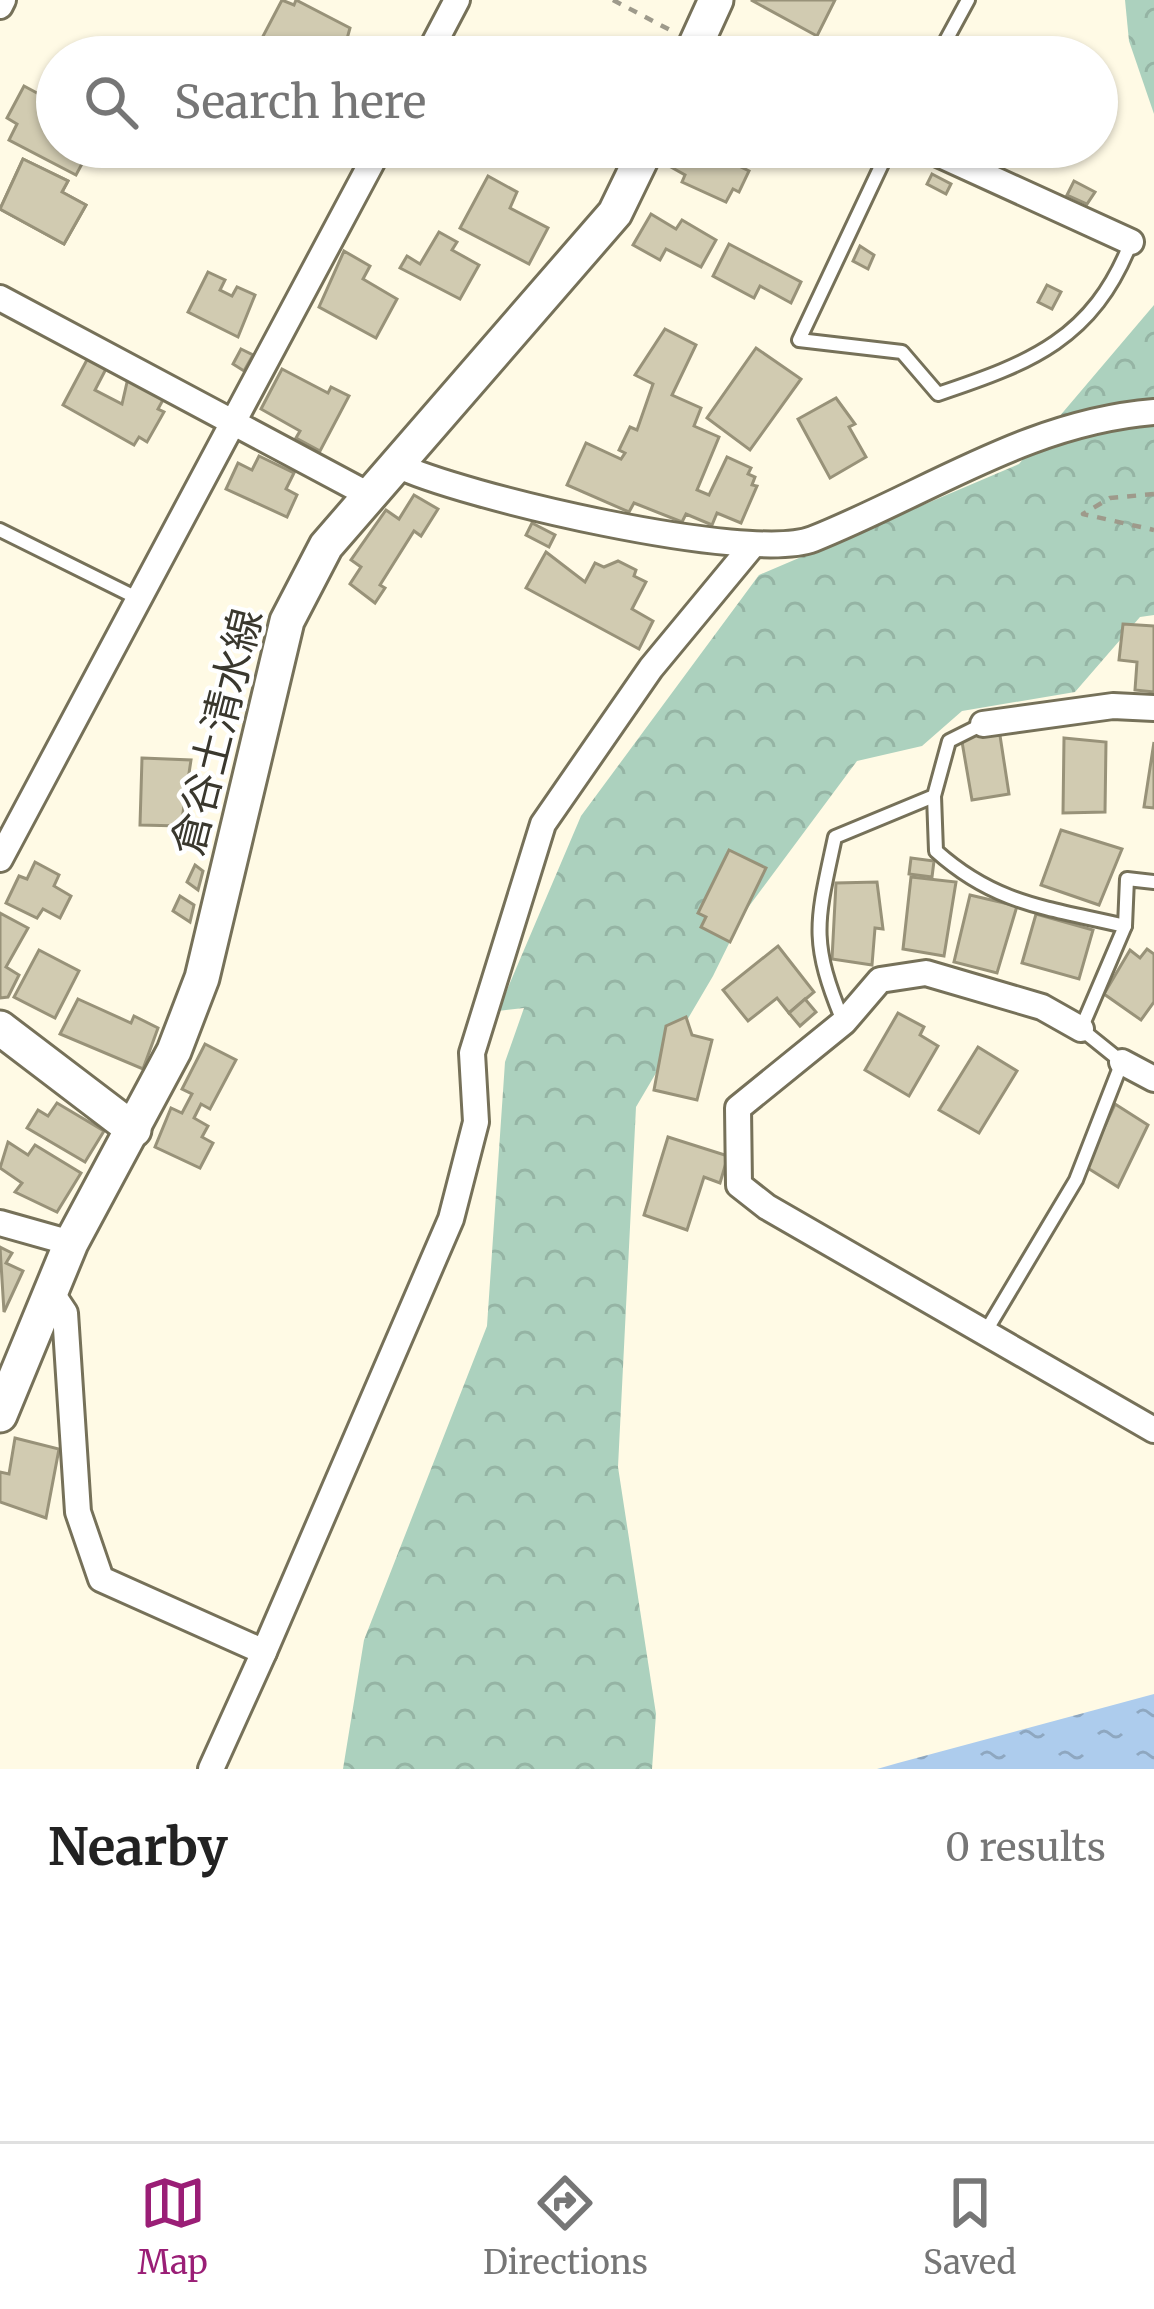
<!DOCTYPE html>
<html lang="en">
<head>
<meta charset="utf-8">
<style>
	:root { --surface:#fff; --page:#f2f2f2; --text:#222; --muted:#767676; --line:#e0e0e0; --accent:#9a1e76 }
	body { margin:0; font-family:Merriweather,"Noto Sans JP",serif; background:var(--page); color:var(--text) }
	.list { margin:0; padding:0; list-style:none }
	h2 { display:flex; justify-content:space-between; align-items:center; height:156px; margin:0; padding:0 48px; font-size:51px }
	h2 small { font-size:39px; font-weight:400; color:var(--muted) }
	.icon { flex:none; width:66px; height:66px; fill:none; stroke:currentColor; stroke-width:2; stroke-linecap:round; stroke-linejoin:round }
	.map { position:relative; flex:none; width:1154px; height:1769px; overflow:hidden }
	.search { position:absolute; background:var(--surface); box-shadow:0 3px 9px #0004; left:36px; right:36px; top:36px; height:132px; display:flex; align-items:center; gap:30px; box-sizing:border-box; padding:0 42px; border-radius:66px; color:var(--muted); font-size:45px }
	.sheet { height:372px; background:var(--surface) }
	nav { display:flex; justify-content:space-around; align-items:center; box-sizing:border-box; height:168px; border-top:3px solid var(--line); background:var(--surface); font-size:33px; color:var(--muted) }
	nav a { display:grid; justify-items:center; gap:6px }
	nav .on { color:var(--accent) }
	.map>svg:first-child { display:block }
	.forest { fill:url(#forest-crowns) }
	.water { fill:url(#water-ripples) }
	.building { fill:#d1cbb1; stroke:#989279; stroke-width:3 }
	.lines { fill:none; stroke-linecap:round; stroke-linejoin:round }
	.lane-casing { stroke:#767159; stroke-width:18 }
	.street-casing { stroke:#767159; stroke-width:30 }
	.secondary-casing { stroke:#767159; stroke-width:39 }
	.path { stroke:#9e9a8b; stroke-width:4.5; stroke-dasharray:9 9; stroke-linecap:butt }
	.lane { stroke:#fff; stroke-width:12 }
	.street { stroke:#fff; stroke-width:24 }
	.secondary { stroke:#fff; stroke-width:33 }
	.labels { text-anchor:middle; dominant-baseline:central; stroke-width:9; stroke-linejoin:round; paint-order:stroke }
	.street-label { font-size:42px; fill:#3a382e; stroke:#fff }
</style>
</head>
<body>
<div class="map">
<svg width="1154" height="1769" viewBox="0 0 1154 1769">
	<defs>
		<pattern id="forest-crowns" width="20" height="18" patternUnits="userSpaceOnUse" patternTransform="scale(3)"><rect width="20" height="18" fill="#acd1be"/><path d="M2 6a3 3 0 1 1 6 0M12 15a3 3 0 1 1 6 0" fill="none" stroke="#95b4a4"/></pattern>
		<pattern id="water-ripples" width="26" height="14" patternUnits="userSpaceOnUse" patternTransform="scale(3)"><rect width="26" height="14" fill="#adcced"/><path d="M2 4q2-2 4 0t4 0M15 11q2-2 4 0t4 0" fill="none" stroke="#8ea7c0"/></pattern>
	</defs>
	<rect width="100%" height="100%" fill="#fffae5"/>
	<g class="forest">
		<path d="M1125,0H1154V114L1129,41Z"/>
		<path d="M1154,305V615L1140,617L1075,692L962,711L922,746L857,761L744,913L713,976L636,1107L618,1467L656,1714L652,1769H343L364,1640L487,1326L505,1062L524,1008L498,1011L581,816L759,575L1019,464Z"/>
	</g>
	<path class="water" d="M1154,1694V1769H877L898,1763Z"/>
	<g class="building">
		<path d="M282,0L294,5L296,0L350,28L342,57H295L261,40Z"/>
		<path d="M751,0H835L817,36Z"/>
		<path d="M24,86L48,99L44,108L57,115V147H91L76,175L9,140L17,124L7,118Z"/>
		<path d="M688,147H700L749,171L739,192L733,189L726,202L682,182L685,175L669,166L676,152L684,156Z"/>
		<path d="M23,159L68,181L62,192L86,205L64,244L0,209Z"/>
		<path d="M23,159L68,181L62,192L86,205L64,244L0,209Z"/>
		<path d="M932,174L951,184L946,194L927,184Z"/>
		<path d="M488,176L517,192L510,208L548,228L529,264L460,228Z"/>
		<path d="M1074,181L1095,192L1087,204L1067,195Z"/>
		<path d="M651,214L676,229L682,220L716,240L701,267L666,249L660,260L633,245Z"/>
		<path d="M439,232L457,242L452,250L479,265L460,299L400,268L407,256L420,264Z"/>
		<path d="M729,244L801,282L791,303L760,286L754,298L713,276Z"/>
		<path d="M860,246L874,255L868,269L853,261Z"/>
		<path d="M344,251L370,266L363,279L397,299L376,338L319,307Z"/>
		<path d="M208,272L225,280L220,290L232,296L237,287L255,295L238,337L188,312Z"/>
		<path d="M1047,285L1061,292L1052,309L1038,302Z"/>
		<path d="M665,329L696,345L672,395L701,408L694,426L719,437L697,490L709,495L727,457L751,468L748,474L755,477L752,485L757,486L741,523L717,513L712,525L686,514L682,522L634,503L629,512L567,485L586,443L621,459L625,453L619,450L630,427L637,430L653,384L635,375Z"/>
		<path d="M756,348L801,379L750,450L707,418Z"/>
		<path d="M241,349L253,355L244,371L233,364Z"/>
		<path d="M90,354L108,365L95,390L122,404L128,378L164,398L158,409L164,412L147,442L139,437L134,445L63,405Z"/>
		<path d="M282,369L328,393L331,387L349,396L320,451L296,438L300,431L261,409Z"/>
		<path d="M836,398L855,424L849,427L866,457L830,478L798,419Z"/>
		<path d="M259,456L294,473L286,489L297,495L287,517L226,489L238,463L252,470Z"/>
		<path d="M414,495L438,509L421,536L414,531L380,585L385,588L375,603L350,584L361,567L351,560L386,510L399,519Z"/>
		<path d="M532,523L555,535L549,547L526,535Z"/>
		<path d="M546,552L585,582L595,563L604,567L618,561L636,570L634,576L646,582L632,609L653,621L639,649L526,588Z"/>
		<path d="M1123,624L1154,626V692L1135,690L1137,662L1119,660Z"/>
		<path d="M999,729L1009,794L972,800L961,736Z"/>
		<path d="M1064,738L1106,742L1105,812L1063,813Z"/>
		<path d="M1154,742V808L1144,807Z"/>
		<path d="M142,758L191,760L181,826L140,825Z"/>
		<path d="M1061,830L1122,849L1099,905L1041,885Z"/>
		<path d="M729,850L766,868L730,942L701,927L706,917L698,913Z"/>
		<path d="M911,858L934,861L932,877L909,874Z"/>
		<path d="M35,862L59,875L54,886L71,896L60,918L43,909L37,918L6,903L19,876L27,879Z"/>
		<path d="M195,865L203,871L198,890L187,882Z"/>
		<path d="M911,877L956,882L944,956L903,949Z"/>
		<path d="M877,882L883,929L875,928L872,965L832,959L836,883Z"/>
		<path d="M970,895L1017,906L997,973L954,962Z"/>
		<path d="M180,896L194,905L190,922L173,911Z"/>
		<path d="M0,913L28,928L6,967L19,975L8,997L0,998Z"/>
		<path d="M1036,914L1093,930L1079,979L1022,963Z"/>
		<path d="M778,946L814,992L789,1013L777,998L748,1021L723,990Z"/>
		<path d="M1147,949L1154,954V1002L1141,1020L1104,994L1130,950L1140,958Z"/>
		<path d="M39,950L79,971L55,1018L14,997Z"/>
		<path d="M78,999L131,1023L134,1016L158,1028L143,1069L60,1034Z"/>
		<path d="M805,999L816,1012L800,1026L789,1013Z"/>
		<path d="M898,1013L924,1027L920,1035L938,1046L909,1096L865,1070Z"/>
		<path d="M686,1017L692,1035L712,1040L697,1100L654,1090L666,1026Z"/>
		<path d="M205,1044L236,1060L210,1109L201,1104L194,1118L208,1126L202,1137L213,1143L200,1168L155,1147L171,1108L182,1113L192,1094L182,1089Z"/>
		<path d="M978,1047L1017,1071L979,1133L939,1110Z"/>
		<path d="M57,1103L104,1131L85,1162L27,1128L38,1110L48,1116Z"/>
		<path d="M1115,1104L1148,1125L1118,1187L1086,1167Z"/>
		<path d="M668,1137L728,1156L720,1183L704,1177L687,1230L644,1215Z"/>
		<path d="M8,1142L28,1155L35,1145L81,1173L57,1212L15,1192L22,1183L0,1168Z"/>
		<path d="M0,1247L12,1253L6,1263L23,1271L4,1312Z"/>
		<path d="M15,1438L59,1449L46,1518L0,1502V1472L9,1474Z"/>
	</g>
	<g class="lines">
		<g class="lane-casing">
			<g id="lane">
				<path d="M937,57L968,0"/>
				<path d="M890,147L799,340L902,352L938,394C1031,363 1093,339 1131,242"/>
				<path d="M0,530L139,599"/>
				<path d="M934,796L936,851C996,905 1049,908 1125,926"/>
				<path d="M843,1021C809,939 817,921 835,837L934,796L949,741L983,724"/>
				<path d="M986,1331L1076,1180L1122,1062L1081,1029L1125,926L1127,879L1154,882"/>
			</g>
		</g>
		<g class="street-casing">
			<g id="street">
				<path d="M0,6L3,0"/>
				<path d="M697,44L726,57"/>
				<path d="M427,57L457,0"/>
				<path d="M923,147L1131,242"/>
				<path d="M0,298L369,495"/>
				<path d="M395,464C459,496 750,564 813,539C928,493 1028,422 1154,412"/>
				<path d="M983,724L1113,706L1154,708"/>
				<path d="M0,859L380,147"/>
				<path d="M1081,1029L1042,1007L926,973L880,980L844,1022L738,1108L739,1185L767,1207L1154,1430"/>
				<path d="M1122,1062L1154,1079"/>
				<path d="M0,1223L71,1243"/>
				<path d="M51,1292L65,1313L78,1512L101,1579L264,1652L211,1769"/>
				<path d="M264,1652L451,1219L476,1122L472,1053L543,824L651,668L752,546"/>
			</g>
		</g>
		<g class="secondary-casing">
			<g id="secondary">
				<path d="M690,57L716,0"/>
				<path d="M0,1028L134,1130"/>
				<path d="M0,1415L71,1243L174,1051L202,978L287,621L326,546L615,213L647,147"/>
			</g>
		</g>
		<g class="path">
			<path d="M613,0L670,30"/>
			<path d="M1154,494L1110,498L1083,514L1154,530"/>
		</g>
		<use href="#lane" class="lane"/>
		<use href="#street" class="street"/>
		<use href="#secondary" class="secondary"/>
	</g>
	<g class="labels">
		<g class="street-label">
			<text transform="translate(217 732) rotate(-76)">倉谷土清水線</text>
		</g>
	</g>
</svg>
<div class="search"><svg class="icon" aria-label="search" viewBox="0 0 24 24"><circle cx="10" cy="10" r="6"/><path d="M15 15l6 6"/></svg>Search here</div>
</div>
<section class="sheet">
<h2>Nearby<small>0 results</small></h2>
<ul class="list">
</ul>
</section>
<nav>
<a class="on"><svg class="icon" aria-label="map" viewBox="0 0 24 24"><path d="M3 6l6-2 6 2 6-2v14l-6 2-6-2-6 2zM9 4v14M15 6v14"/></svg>Map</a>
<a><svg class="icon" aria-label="directions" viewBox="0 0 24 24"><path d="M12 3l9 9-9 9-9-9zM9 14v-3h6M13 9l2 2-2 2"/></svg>Directions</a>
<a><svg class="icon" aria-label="saved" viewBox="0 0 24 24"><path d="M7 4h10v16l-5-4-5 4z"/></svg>Saved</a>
</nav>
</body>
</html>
